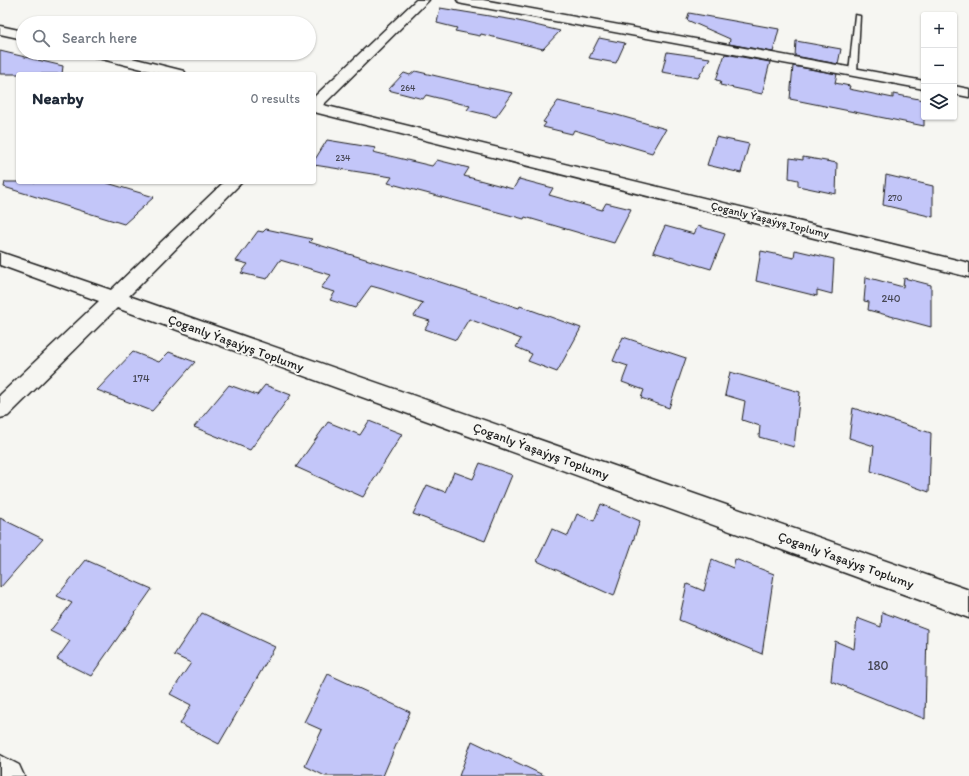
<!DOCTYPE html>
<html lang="en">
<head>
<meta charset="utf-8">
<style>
	:root { --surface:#fff; --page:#f6f6f7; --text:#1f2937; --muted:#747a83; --line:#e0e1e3 }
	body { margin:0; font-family:Itim,sans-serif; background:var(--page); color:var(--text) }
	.controls { position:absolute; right:12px; top:12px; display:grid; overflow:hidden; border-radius:4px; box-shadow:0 1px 3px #0004 }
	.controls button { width:36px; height:36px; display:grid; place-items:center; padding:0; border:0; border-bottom:1px solid var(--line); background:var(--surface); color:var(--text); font:20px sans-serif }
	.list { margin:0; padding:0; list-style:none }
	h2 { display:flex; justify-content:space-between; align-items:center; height:52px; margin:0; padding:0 16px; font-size:17px }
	h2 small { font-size:13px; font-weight:400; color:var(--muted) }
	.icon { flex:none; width:22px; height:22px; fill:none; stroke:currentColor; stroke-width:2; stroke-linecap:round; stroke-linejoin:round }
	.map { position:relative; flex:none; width:969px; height:776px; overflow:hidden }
	.search { position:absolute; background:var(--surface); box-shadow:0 1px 3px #0004; left:16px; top:16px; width:300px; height:44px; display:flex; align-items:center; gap:10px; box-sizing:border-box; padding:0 14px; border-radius:22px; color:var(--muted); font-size:15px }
	.panel { position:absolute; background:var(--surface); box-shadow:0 1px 3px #0004; left:16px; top:72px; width:300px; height:112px; border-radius:4px }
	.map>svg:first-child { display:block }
	.building { fill:#c3c6f9; stroke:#1c1c1c }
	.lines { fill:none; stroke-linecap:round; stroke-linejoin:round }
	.lane-casing { stroke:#1c1c1c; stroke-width:3 }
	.street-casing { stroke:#1c1c1c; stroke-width:3 }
	.lane { fill:#f6f6f2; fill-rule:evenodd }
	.street { fill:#f6f6f2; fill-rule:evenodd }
	.labels { text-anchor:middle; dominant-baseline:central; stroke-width:4; stroke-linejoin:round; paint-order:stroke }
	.far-number-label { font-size:9px; fill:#464653 }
	.far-street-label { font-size:11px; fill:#1c1c1c; stroke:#f6f6f2 }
	.number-label { font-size:11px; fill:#464653 }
	.street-label { font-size:13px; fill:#1c1c1c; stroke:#f6f6f2 }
	.near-number-label { font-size:13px; fill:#464653 }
</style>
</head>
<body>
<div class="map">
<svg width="969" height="776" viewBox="0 0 969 776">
	<rect width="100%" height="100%" fill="#f6f6f2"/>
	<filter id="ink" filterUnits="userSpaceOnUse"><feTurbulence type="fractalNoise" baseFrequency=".025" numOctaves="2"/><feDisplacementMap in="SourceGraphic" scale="8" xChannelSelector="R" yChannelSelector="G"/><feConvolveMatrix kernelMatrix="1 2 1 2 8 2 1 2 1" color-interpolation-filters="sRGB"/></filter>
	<g filter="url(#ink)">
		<g class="building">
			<path d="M440,8L514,20L560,31L543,49L481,34L480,36L455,31L457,28L437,23Z"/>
			<path d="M689,13L779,29L773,52L729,44L730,39L687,20Z"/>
			<path d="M599,38L625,43L616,63L589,58Z"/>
			<path d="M796,41L841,49L838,64L795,56Z"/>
			<path d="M0,51L63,66L62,74H0Z"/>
			<path d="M667,52L710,58L698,78L662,72Z"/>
			<path d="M725,54L770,62L762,94L720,85L721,81L716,80Z"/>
			<path d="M793,66L837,74L835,83L850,86L849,89L893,98V94L924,100V126L790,99Z"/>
			<path d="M415,71L484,87L513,93L496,117L467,110L470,106L426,95L423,99L388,90L404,73L410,75Z"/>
			<path d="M558,101L617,115L666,129L652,153L574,130L572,134L543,127L546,123L543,122Z"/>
			<path d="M716,137L749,144L741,173L707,165Z"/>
			<path d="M327,140L376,148L373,152L432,166L437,160L469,168L464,176L513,189L519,179L553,188L549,195L602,210L606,203L631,209L614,243L525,217L524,219L388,183L392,177L314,165V161Z"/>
			<path d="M803,157L837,163L836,194L798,186V180L789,178L790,158L803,160Z"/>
			<path d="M886,175L933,186V217L883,205Z"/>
			<path d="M5,182H104L154,197L124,224L4,187Z"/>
			<path d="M665,226L694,234L698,226L725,234L711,269L653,252Z"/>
			<path d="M266,229L312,239L309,242L422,276L519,308L520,306L581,328L557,372L528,361L532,354L516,347L521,339L469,319L456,340L425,329L430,321L414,316L423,303L382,289L371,286L355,308L330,300L335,292L321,288L331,275L280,260L267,279L241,273L248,264L236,261L258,231L263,232Z"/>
			<path d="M795,250L834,259L832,294L817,290V296L756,281L761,251L794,258Z"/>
			<path d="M866,277L903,287L904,278L931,285V327L868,310L869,302L864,301Z"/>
			<path d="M623,337L686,358L669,408L641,398L644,390L622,382L628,366L613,361Z"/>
			<path d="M133,352L159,362L169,352L195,362L152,411L97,390Z"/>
			<path d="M730,372L800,392L794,447L759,437L760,426L742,420L745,401L725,395Z"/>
			<path d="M229,385L257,395L265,385L291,395L250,450L194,427Z"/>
			<path d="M853,408L931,433L929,492L871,471L874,446L849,438Z"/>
			<path d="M369,421L402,434L363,497L296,467L328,422L360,435Z"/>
			<path d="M480,463L512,475L485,541L413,514L427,485L445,492L454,472L473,479Z"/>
			<path d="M601,504L640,521L614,596L537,561L552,529L568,536L577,514L594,521Z"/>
			<path d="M0,518L43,539L0,588Z"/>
			<path d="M712,559L733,568L735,559L774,574L762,654L679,620L687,584L704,591Z"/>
			<path d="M86,560L152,589L91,676L57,659L70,641L50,631L72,603L57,596Z"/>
			<path d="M882,612L927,629L925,719L831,681L835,641L854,649L857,618L881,627Z"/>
			<path d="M202,613L275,647L219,744L180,724L191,705L170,694L191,663L174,655Z"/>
			<path d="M328,674L410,712L383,776H325L305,766L322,730L304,722Z"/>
			<path d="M472,741L545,776H459Z"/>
		</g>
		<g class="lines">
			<g class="lane-casing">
				<path id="lane" d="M855,15L860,16L857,72L853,74L849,72Z"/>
			</g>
			<g class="street-casing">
				<g id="street">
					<path d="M416,0H429L323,105L969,263V277L314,112V97Z"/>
					<path d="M457,0H483L924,81V89L463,4L459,3Z"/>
					<path d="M0,26L23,31V39L0,34Z"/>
					<path d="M88,53H112L184,71L186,74H162L90,56Z"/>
					<path d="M954,86L969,89V97L954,94Z"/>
					<path d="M224,182H242L129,296L969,590V618L117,308L8,416L0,418V395L99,301L0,265V252L111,290Z"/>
					<path d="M0,755L19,765L24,776H0Z"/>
				</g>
			</g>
			<use href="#lane" class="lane"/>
			<use href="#street" class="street"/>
		</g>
	</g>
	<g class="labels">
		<g class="far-number-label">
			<text x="408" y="87">264</text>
			<text x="343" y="157">234</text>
			<text x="895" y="197">270</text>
		</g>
		<g class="far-street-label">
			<text transform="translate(770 220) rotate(14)">Çoganly Ýaşaýyş Toplumy</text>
		</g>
		<g class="number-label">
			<text x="891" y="298">240</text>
			<text x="141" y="378">174</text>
		</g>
		<g class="street-label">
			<text transform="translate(236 343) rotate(20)">Çoganly Ýaşaýyş Toplumy</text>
			<text transform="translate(541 451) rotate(20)">Çoganly Ýaşaýyş Toplumy</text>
			<text transform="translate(846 560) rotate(20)">Çoganly Ýaşaýyş Toplumy</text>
		</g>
		<g class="near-number-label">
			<text x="878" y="665">180</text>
		</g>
	</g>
</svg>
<div class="controls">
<button>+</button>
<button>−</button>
<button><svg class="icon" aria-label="layers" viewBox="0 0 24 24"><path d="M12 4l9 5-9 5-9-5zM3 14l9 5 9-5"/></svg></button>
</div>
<div class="search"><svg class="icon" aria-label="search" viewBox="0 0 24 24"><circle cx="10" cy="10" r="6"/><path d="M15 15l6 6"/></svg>Search here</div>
<section class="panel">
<h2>Nearby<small>0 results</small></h2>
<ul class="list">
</ul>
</section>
</div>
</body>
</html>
